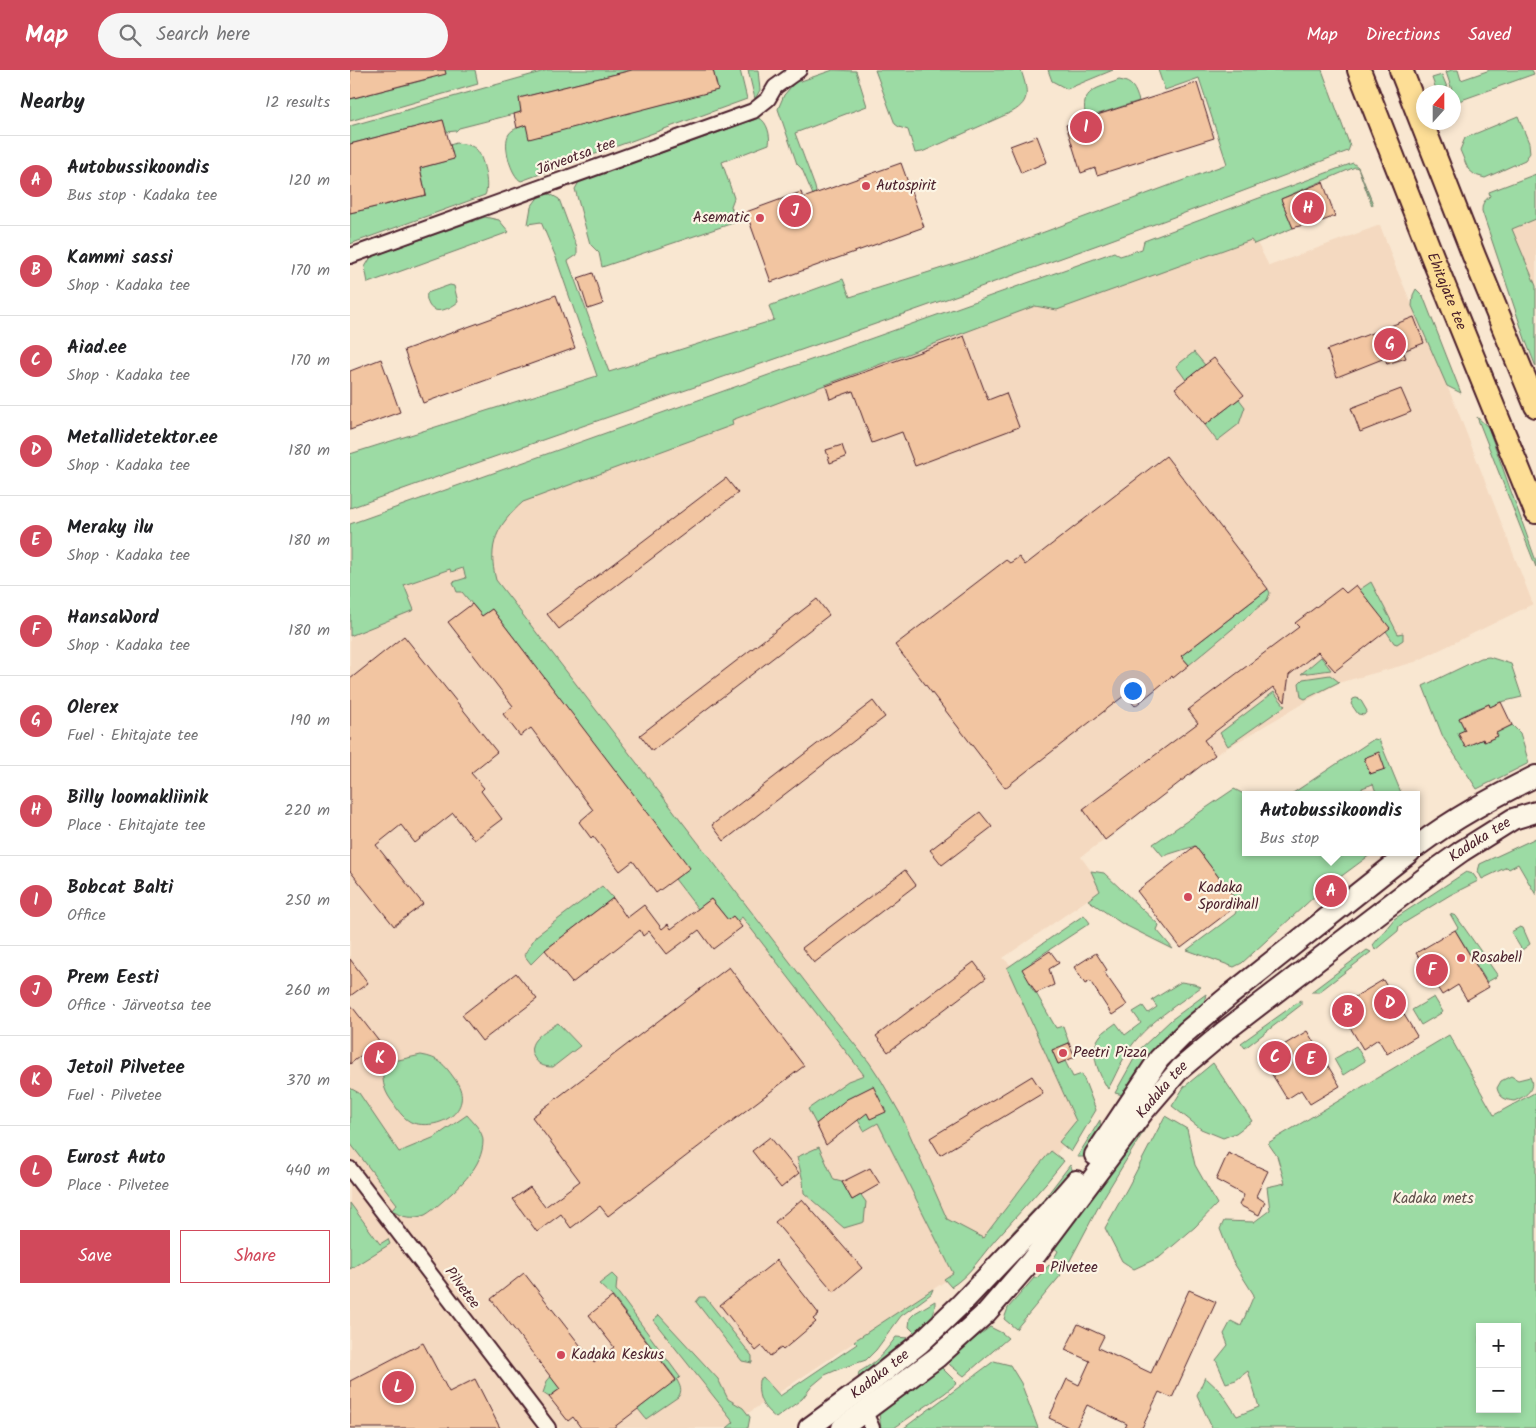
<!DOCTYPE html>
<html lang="en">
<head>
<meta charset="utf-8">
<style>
	:root { --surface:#fff; --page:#f6f6f6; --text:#202124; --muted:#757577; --line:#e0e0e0; --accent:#d1495b }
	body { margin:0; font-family:Kalam,sans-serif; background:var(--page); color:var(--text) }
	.controls { position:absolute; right:15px; bottom:15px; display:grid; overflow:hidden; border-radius:0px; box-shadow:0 2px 8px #0003 }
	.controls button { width:45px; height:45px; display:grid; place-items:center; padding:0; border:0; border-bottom:1px solid var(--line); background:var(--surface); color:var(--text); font:25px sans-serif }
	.compass { position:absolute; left:1066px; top:15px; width:45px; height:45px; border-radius:50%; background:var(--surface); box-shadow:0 2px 8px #0003; rotate:21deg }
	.you { position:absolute; left:782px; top:620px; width:18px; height:18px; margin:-12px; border:4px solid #fff; border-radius:50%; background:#1a73e8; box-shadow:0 0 0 8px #1a73e833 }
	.badge { display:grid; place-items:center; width:32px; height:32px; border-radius:50%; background:var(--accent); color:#fff; font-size:16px; font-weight:700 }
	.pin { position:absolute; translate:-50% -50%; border:2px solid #fff; box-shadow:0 1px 5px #0006 }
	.popup { position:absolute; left:892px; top:721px; width:178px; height:65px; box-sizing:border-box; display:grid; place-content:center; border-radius:0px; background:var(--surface); filter:drop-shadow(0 1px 4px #0005); font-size:16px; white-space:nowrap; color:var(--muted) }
	.popup b { font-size:19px; color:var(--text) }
	.popup::after { content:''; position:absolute; left:50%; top:100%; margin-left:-10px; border:10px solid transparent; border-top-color:var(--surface) }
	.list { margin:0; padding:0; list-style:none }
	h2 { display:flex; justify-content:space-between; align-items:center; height:65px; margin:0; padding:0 20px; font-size:21px }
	h2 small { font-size:16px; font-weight:400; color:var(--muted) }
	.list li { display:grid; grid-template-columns:32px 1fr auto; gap:15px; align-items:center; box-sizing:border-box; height:90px; padding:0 20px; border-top:1px solid var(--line) }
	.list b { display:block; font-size:19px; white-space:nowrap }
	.list p { margin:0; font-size:16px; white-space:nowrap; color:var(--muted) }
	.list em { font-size:16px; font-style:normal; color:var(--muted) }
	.actions { display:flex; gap:10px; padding:15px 20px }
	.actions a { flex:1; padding:11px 0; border:1px solid var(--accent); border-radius:0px; text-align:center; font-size:18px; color:var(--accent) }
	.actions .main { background:var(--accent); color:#fff }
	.icon { flex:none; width:28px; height:28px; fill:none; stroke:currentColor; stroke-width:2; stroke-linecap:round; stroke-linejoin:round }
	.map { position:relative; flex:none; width:1186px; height:1358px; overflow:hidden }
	header { display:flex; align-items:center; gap:30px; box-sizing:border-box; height:70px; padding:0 25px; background:var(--accent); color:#fff }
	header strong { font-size:24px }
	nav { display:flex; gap:28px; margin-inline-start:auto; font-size:18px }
	.search { width:350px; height:45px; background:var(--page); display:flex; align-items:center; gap:12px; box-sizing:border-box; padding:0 18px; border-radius:28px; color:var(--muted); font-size:19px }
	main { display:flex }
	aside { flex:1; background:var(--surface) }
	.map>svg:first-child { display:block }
	.built { fill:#f4d9c0 }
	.green { fill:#9cdba4; stroke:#737d68; fill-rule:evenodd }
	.building { fill:#f2c5a1; stroke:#4a1f2b }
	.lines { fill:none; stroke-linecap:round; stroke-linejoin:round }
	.minor-casing { stroke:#4a1f2b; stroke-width:18 }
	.secondary-casing { stroke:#4a1f2b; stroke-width:24 }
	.primary-casing { stroke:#4a1f2b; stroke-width:26 }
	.minor { stroke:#fcf5e5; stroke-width:14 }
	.secondary { stroke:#fcf5e5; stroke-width:20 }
	.primary { stroke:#fdde96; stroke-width:22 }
	.poi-dot { fill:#d1495b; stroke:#fcf5e5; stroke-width:2 }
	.labels { text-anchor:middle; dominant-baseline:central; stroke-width:4.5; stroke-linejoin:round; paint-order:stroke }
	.street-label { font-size:15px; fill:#4a1f2b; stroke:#fcf5e5 }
	.poi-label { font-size:15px; fill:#4a1f2b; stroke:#fcf5e5; text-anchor:start }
	.park-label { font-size:15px; fill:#5e4e49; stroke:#fcf5e5 }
</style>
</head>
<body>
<header>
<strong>Map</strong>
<div class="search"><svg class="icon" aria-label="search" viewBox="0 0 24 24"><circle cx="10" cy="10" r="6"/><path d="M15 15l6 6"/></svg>Search here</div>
<nav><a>Map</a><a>Directions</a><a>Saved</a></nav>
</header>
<main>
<aside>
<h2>Nearby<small>12 results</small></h2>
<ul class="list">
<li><span class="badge">A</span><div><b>Autobussikoondis</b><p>Bus stop · Kadaka tee</p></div><em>120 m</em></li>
<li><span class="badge">B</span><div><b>Kammi sassi</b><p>Shop · Kadaka tee</p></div><em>170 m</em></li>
<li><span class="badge">C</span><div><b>Aiad.ee</b><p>Shop · Kadaka tee</p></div><em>170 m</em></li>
<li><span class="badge">D</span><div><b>Metallidetektor.ee</b><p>Shop · Kadaka tee</p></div><em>180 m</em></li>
<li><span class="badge">E</span><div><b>Meraky ilu</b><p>Shop · Kadaka tee</p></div><em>180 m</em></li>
<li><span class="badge">F</span><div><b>HansaWord</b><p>Shop · Kadaka tee</p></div><em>180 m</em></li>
<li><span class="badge">G</span><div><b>Olerex</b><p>Fuel · Ehitajate tee</p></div><em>190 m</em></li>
<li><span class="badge">H</span><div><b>Billy loomakliinik</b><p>Place · Ehitajate tee</p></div><em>220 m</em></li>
<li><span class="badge">I</span><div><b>Bobcat Balti</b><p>Office</p></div><em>250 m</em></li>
<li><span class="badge">J</span><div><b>Prem Eesti</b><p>Office · Järveotsa tee</p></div><em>260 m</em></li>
<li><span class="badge">K</span><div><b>Jetoil Pilvetee</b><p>Fuel · Pilvetee</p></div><em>370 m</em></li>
<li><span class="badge">L</span><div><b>Eurost Auto</b><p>Place · Pilvetee</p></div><em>440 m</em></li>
</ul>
<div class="actions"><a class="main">Save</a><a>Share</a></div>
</aside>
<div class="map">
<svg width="1186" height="1358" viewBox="0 0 1186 1358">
	<rect width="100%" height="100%" fill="#f9e7d1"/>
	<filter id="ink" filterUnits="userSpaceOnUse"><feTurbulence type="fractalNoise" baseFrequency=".02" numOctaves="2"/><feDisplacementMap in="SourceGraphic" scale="10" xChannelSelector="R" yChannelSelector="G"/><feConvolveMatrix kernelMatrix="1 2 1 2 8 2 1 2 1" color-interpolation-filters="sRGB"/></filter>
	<g filter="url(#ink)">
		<g class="built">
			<path d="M1186,109V251L1136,130Z"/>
			<path d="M1030,155L1046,198L1107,339L1183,534L1065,592L988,613L865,685L731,787L741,801L750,821L653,888L664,898L731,1054L609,1202L376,1358H0V489L609,263L900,159L919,196Z"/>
		</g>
		<g class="green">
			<path d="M81,0H125L128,14L0,51V29L82,8Z"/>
			<path d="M198,0H282L170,28L171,41L168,43L109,58L106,61L96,62L93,50L0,74V56Z"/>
			<path d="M363,0H390L397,29L171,111C161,106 152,74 159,64C162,59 170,57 176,55L180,68L367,20Z"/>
			<path d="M398,0H408L410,20L405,29Z"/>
			<path d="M483,0L506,1L517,36L445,63L465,117L466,122L463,125L452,99L447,94L428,39L434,25L446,11H451Z"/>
			<path d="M525,0H671C677,19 682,31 662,42L572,82L565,83L558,60L549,57L545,54Z"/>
			<path d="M698,0H763L717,19L702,11Z"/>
			<path d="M808,0H972L1000,76L998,81C669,209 332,319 0,438V384L247,306L205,185L191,152L178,154L181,137L189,126L200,124L209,129L227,178V185L218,191L259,302L424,250L419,236L493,209L500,227L627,187L877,94L849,8L815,20Z"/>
			<path d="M1102,0H1108L1111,10L1140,0H1182L1184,4L1106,32L1096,2Z"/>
			<path d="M1092,5L1099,22H1087L1082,8Z"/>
			<path d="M769,10C783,12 785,19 789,31L736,48C729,19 747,19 769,10Z"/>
			<path d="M1168,46L1179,73L1180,83L1175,90L1135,108L1125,105L1118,99L1110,80L1115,68Z"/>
			<path d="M409,48C417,51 421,66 419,74L372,92L384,128L381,136L386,152L252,197L249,183L240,174L225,119L229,112Z"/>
			<path d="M106,73C113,74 120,74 126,79C133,85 140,116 135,125L0,174V143L76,125L70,98L103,89L100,75Z"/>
			<path d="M1003,93L1008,97L1023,134L1022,136L1008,98L1005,97L931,129L943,158L904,174L901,170L707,240L685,236L382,350L383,355L173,432C147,455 137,475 146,510L480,944L519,992L531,1010L552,1047L597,1149L633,1168L689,1095L701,1081L714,1091C693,1118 669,1143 646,1169C631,1186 620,1205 601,1217L594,1209L603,1203L528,1053L514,1061L508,1050L500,1055L490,1035L466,1054L458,1039L498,1011L514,1005L392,847L387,851L383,846L378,850L361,829L348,839L325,809L339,798L142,539L132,546L112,522H107L103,512L116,508L113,498L101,502L100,499L54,515L64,540L0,566V454L764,182L770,186L792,179L794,171Z"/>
			<path d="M1186,104V149L1162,159L1186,216V297L1175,269L1132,141C1132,133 1134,131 1140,126L1139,122Z"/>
			<path d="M135,147L149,150L159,162L18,213L15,197L21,187Z"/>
			<path d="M100,215L104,216L108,232C101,238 85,246 79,235C77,231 76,228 77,223Z"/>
			<path d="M1066,219L1073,226L1111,323L1097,316L1062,236L1063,225Z"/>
			<path d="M844,282L855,295L836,310L826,296Z"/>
			<path d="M889,329L895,337L889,354L867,371L855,355Z"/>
			<path d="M1127,347L1138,357L1186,491V497Z"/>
			<path d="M1021,512L1048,564L1053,563V570L1047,574L1044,573L1009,520Z"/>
			<path d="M918,519L920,523L917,530L839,595L831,586Z"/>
			<path d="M971,587L981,600L951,604Z"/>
			<path d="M1139,587L1161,594L1172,627L1151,632L1140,637L1139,634L1121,641L1122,642L1109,648L1115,660L1108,664L1115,677L1133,669L1135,672L1147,666L1146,663L1162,655L1170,663L1179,693L1127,719L1093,667L1073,616L1131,588Z"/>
			<path d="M980,605L989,612L955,629L951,627L949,613L953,609Z"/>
			<path d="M924,622L935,636L878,676L870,663Z"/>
			<path d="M1006,628L1010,629L1017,641L1014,645L1008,644L1001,634L1003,629Z"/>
			<path d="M1024,669L1029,670L1031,674L1052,725H1027L1023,714L1012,718L1013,723L1008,725H940ZM1029,683L1034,699L1020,704L1014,688Z"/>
			<path d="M884,719L896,725V782H1024L966,825L892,893L884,897L837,880L885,844L889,834L845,776L813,786L803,774Z"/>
			<path d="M1186,768V825L1168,794L1159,799L1157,797L1132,809L1128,801L1130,794Z"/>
			<path d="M741,801L754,803L809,855L807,860L823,879L771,853L738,830L750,821Z"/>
			<path d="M1116,802L1123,804L1128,811L1100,825L1049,856L1048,861L1025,880L1023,875L1044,849Z"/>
			<path d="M252,816L263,828L195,880L181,894L174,885L186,866Z"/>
			<path d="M1100,844L1106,846L1148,906L1137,912L1105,860L1108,858Z"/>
			<path d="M734,845L740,853L682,891L681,917L685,923H686L706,958L713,956L719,973L702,980L708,994L715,991L723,1007L732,1004L746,1040L721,1082L709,1072L726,1051L657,898Z"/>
			<path d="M1170,857L1173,858L1180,874L1172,880L1161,862Z"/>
			<path d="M1017,880L1021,882L969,922H961Z"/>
			<path d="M831,912L844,914L851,917C824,937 790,957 774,988C768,998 764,1009 758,1019C749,1004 738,982 750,966C754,961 761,957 766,953L775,965L791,953L783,942L793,936L798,943L807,937L802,930Z"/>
			<path d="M856,924L854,933L830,957L780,1022L773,1025L765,1023L789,980L821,950Z"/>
			<path d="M1084,927L1093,942L1071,955L1062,940Z"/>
			<path d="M951,930V935L895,978L891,973Z"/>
			<path d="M208,953L230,976L203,997C196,997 190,996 185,989C173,972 195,961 208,953Z"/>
			<path d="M1099,965L1144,1045L1186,1022V1358H862L847,1325L855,1307L871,1322L887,1346L909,1337L898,1301L886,1310L876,1313L866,1290L878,1275L874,1264L881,1251L891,1256L904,1225L882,1190L870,1159L874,1151L904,1152L920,1140L917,1117L935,1113L927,1086L918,1073ZM1130,1257H1167V1339H1130Z"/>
			<path d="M1006,976L1015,991L993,1005L984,989Z"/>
			<path d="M71,985C89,988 94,994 104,1008C127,1038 92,1061 63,1053C55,1050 48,1041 44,1034C35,1023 32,1014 33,999L44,991Z"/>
			<path d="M863,993L902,1051L886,1063L873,1068L851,1059L822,1036L834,1017Z"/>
			<path d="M1161,1006L1168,1010L1180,1007C1186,1020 1175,1027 1164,1031C1155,1030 1149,1027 1147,1018L1151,1011Z"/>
			<path d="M0,1018L9,1023L49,1082L85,1067L117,1045C123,1052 133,1061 133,1071C133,1096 110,1116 93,1131C88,1135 81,1142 75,1145C63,1149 51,1148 42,1140L47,1134L0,1073Z"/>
			<path d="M806,1041L752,1130L715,1200L703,1190L708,1181L703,1177Z"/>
			<path d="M815,1046L837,1059L845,1095L867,1134L845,1157L810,1187L784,1199L772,1191L755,1158L778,1117Z"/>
			<path d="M750,1050L751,1062L737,1087H727Z"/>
			<path d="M469,1077L484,1110L492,1112L502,1130L511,1125L516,1132L514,1152L494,1158L454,1123L453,1111L447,1087Z"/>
			<path d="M720,1095L724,1103L619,1219L610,1220L624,1209L634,1195L656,1169L694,1129Z"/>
			<path d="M0,1133L30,1174L38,1169L40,1174L0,1199Z"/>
			<path d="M699,1195L711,1205L666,1259L654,1249L658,1238L684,1208H687Z"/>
			<path d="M262,1204L267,1209L266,1220L330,1307L327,1310C330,1316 333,1321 328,1327L296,1349L288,1339L326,1309L263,1227L249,1214Z"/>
			<path d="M583,1219L581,1224L551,1246L526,1280L516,1290L489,1299L475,1305L462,1316L452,1329L426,1348C412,1337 407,1328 409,1310L413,1307L430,1326L507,1274L504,1271Z"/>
			<path d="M350,1227H355L402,1286V1293L392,1291L346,1232Z"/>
			<path d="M585,1231C586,1245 577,1257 570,1268L559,1257L560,1248L565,1243Z"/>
			<path d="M309,1245L368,1309L378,1329L393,1338L400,1347L398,1358H377L384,1352L303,1250Z"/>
			<path d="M640,1257L652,1263L658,1268L614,1306L600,1295L598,1289Z"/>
			<path d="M546,1267L558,1268L564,1273L511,1308L508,1306L509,1302C528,1291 533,1284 546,1267Z"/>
			<path d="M644,1291L660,1295L671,1313L688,1358H554Z"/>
			<path d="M587,1293L607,1313L595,1323L544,1358H531L529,1344L530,1340Z"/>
			<path d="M205,1302L215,1315L199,1327L193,1323L197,1311Z"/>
		</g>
		<g class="building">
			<path d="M0,0H95L96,4L0,29Z"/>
			<path d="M282,0H363L368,20L179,69L176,55L167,58L164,44L171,42L169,28Z"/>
			<path d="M847,13L864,68L747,105L745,98L731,103L716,55Z"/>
			<path d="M93,50L104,89L70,98L76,125L0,143V74Z"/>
			<path d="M687,66L697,92L671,103L660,76Z"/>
			<path d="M551,93L574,157L421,212L396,142L451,122L453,128Z"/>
			<path d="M973,112L985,146L957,157L956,154L943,158L931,129Z"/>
			<path d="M243,203L253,234L238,239L228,208Z"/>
			<path d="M206,225L225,278L73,333L54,280Z"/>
			<path d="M1064,247L1074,273L1053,281L1056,288L1037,294L1035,288L987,307L977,280Z"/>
			<path d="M614,266L638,330L656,323L669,357L565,396L552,362L522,373L503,321L480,329L476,316Z"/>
			<path d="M864,288L894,325L855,355L825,318Z"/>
			<path d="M31,289L50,342L0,360V301Z"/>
			<path d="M1051,319L1061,342L1010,362L1001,338Z"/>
			<path d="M492,375L496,387L480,393L476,380Z"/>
			<path d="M816,386L918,519L831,586L839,595L823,608L822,606L785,636L775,625L655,718L545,575L656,490L660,493L669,487L675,495Z"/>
			<path d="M376,408L388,423L209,559L197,544Z"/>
			<path d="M1006,515L1040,558L985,601L968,582L939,605L935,632L923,617L854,670L865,685L755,770L733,739L848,653L838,640L949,557L945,553L991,518L996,523Z"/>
			<path d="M467,529L479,545L302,681L290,665Z"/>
			<path d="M122,534L132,546L142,539L340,798L306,823L283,791L270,801L243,766L241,768L229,752L243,740L181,658L170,666L153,644L163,636L98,552Z"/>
			<path d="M54,566L147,682L121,703L134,718L131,721L152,749L124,770L103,743L65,773L51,755L26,775L73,834L44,856L0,801V609Z"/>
			<path d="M523,631L535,647L374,771L362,755Z"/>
			<path d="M1151,632L1162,655L1146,663L1148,666L1134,672L1133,669L1115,677L1108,663L1115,660L1109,648L1139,634L1140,637Z"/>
			<path d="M1029,682L1035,699L1020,704L1014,688Z"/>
			<path d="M630,742L642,757L592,795L580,780Z"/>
			<path d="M845,776L889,834L831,878L787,821Z"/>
			<path d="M555,800L566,815L464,893L452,878Z"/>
			<path d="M263,828L277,848L294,835L312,859L318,854L321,859L361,829L378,850L383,846L392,857L363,879L349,860L317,884L299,861L293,866L290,860L222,913L195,880Z"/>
			<path d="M1105,860L1139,917L1117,930L1108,915L1092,925L1066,883Z"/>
			<path d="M700,881L709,893L699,899L704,915L686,923L672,899Z"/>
			<path d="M746,883L757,900L754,902L777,935L762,945L740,911L735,914L724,897Z"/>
			<path d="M0,889L18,913L0,926Z"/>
			<path d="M624,892L636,908L538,982L526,966Z"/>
			<path d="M379,897L454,996L258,1146L250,1136L221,1158L211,1144L187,1162L163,1129L180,1117L195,1137L230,1111L182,1047Z"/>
			<path d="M166,903L187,929L132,971L112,945Z"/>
			<path d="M1033,910L1067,966L1037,984L1028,969L1013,979L988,937Z"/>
			<path d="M0,934L44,991L33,999L18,980L0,994Z"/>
			<path d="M957,961L990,1016L960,1034L951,1020L937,1029L912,988Z"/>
			<path d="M719,973L725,987L708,994L702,980Z"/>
			<path d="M682,1006L693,1023L590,1085L580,1068Z"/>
			<path d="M523,1016L536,1042L520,1049L517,1043L476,1075L466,1054L497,1029Z"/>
			<path d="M420,1067L449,1103L431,1118L402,1081Z"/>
			<path d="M878,1083L918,1101L906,1126L915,1132L909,1145L889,1135L894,1125L866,1110Z"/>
			<path d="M520,1098L530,1114L502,1130L492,1112Z"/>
			<path d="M452,1129L512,1198L484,1222L425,1152Z"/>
			<path d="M427,1190L469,1244L463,1249L466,1252L433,1280L431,1278L420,1286L412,1276L406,1281L370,1235Z"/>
			<path d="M174,1203L244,1293L264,1277L239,1245L262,1227L326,1310L263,1358H231L223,1347L218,1351L199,1327L210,1319L141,1229Z"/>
			<path d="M839,1220L866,1232L822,1328L809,1322L792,1358H775L777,1354L737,1335L726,1358H720L699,1348L717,1309L729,1315L740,1291L715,1280L728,1254L754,1266L748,1278L801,1303Z"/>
			<path d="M73,1273L99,1322L125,1309L150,1358H0V1311Z"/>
		</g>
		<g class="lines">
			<g class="minor-casing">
				<g id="minor">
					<path d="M0,186L403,41L418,29L425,17L449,0"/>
					<path d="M0,1099L198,1358"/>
					<path d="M515,1342L522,1358"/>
				</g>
			</g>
			<g class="secondary-casing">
				<g id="secondary">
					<path d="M1066,777C1104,748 1144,727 1186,706"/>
					<path d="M745,1085L809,989L836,962L880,925L1060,782"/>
					<path id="s1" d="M459,1358L516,1316L569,1274L610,1235L706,1134L726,1111"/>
					<path id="s2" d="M492,1358L586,1288L636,1243L681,1191L793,1042L830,999L875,961L1084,801L1112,781L1163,749L1186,742"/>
				</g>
			</g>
			<g class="primary-casing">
				<g id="primary">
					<path id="s3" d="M1009,0L1086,196L1186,442"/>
					<path d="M1051,0L1124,186L1186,336"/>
				</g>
			</g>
			<use href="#minor" class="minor"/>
			<use href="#secondary" class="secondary"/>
			<use href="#primary" class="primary"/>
		</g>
	</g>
	<g class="poi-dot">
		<circle cx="516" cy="116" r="5"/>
		<circle cx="410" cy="148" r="5"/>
		<circle cx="838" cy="827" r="5"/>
		<circle cx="1111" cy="888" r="5"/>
		<circle cx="713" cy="983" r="5"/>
		<rect x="685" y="1193" width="10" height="10" rx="2.5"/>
		<circle cx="211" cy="1285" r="5"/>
	</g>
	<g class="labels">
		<g class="street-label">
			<text transform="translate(226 87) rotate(-20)">Järveotsa tee</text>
			<text stroke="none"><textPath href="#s3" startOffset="238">Ehitajate tee</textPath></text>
			<text stroke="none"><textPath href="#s2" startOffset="874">Kadaka tee</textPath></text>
			<text stroke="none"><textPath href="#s2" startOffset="469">Kadaka tee</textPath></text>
			<text transform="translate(112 1218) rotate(53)">Pilvetee</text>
			<text stroke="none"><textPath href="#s1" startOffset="89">Kadaka tee</textPath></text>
		</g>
		<g class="poi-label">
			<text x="526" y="116">Autospirit</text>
			<text x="400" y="148" text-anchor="end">Asematic</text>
			<text x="848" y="818">Kadaka<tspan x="848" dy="17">Spordihall</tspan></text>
			<text x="1121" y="888">Rosabell</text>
			<text x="723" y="983">Peetri Pizza</text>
			<text x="700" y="1198">Pilvetee</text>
			<text x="221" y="1285">Kadaka Keskus</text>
		</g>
		<g class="park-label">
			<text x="1083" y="1129">Kadaka mets</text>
		</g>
	</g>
</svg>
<div class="controls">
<button>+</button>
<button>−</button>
</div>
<svg class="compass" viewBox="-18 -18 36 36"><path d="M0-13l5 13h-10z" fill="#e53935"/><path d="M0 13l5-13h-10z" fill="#757577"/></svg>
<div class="you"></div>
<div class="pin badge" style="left:981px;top:821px">A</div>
<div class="popup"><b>Autobussikoondis</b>Bus stop</div>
<div class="pin badge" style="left:998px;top:941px">B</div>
<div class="pin badge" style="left:925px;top:987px">C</div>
<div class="pin badge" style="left:1040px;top:933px">D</div>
<div class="pin badge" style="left:961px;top:989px">E</div>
<div class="pin badge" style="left:1082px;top:900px">F</div>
<div class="pin badge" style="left:1040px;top:274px">G</div>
<div class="pin badge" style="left:958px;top:138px">H</div>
<div class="pin badge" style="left:736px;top:57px">I</div>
<div class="pin badge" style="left:445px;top:141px">J</div>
<div class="pin badge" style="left:30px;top:988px">K</div>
<div class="pin badge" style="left:48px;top:1317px">L</div>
</div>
</main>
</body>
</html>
